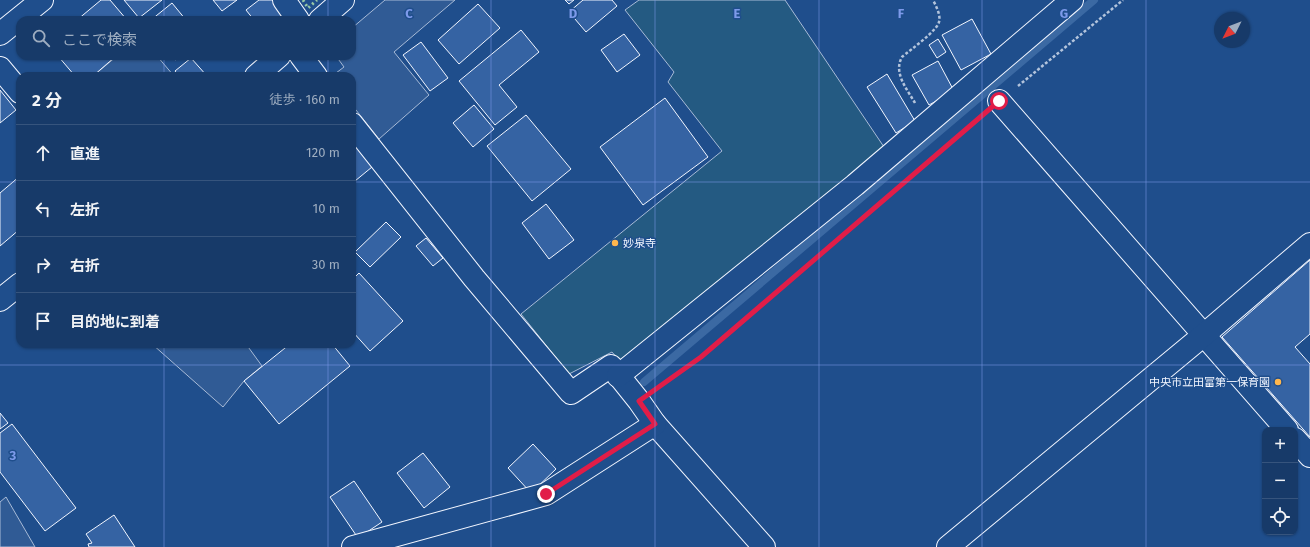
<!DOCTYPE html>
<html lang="ja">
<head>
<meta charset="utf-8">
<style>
	:root { --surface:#173a69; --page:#244571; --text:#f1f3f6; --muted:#9eadc0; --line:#36547d }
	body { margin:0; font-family:"Fira Sans","Noto Sans JP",sans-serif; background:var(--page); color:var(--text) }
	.controls { position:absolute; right:12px; bottom:12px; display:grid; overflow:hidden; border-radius:8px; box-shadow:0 1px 3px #0004 }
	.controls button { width:36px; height:36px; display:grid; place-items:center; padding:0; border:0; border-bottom:1px solid var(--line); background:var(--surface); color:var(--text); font:20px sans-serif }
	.compass { position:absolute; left:1214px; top:12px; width:36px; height:36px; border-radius:50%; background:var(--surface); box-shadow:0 1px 3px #0004; rotate:228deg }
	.stop { position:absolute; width:12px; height:12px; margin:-9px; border:3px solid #e11d48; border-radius:50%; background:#fff }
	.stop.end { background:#e11d48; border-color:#fff; box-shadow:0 1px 4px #0008 }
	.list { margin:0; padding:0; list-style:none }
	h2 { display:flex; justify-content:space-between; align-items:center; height:52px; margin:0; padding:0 16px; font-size:17px }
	h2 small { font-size:13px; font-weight:400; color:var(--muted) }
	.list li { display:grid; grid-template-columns:26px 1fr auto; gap:12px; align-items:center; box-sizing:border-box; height:56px; padding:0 16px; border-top:1px solid var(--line) }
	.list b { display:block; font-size:15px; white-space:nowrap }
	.list em { font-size:13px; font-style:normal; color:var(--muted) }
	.icon { flex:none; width:22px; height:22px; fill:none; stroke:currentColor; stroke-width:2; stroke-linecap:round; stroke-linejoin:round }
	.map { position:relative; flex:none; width:1310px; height:547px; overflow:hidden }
	.search { position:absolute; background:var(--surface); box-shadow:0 1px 3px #0004; left:16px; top:16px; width:340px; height:44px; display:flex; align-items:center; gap:10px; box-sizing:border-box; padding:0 14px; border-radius:12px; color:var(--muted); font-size:15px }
	.panel { position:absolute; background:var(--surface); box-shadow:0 1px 3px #0004; left:16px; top:72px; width:340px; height:276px; border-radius:12px }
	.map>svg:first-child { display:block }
	.green { fill:#245a82; stroke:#a8bbd7 }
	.parking { fill:#305b95; stroke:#a8bbd7 }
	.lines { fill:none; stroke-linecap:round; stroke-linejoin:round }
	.stream { stroke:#3b69a3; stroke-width:8 }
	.building { fill:#3563a3; stroke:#f2f6ff }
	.minor-casing { stroke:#f2f6ff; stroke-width:24 }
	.major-casing { stroke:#f2f6ff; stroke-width:24 }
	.path { stroke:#b3c4dc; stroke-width:2.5; stroke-dasharray:3 2; stroke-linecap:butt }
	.minor { stroke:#1f4e8c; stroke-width:22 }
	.major { stroke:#1f4e8c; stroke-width:22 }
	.hedge { stroke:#97c8a6; stroke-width:3; stroke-dasharray:2 3; stroke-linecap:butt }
	.route { stroke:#e11d48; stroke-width:5 }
	.grid { fill:none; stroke:#7d9aea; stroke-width:1; stroke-opacity:0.55 }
	.poi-dot { fill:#ffb74d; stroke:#1f4e8c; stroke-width:1.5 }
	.labels { text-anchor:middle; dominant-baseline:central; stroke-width:3; stroke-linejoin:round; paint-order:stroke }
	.poi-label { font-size:11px; fill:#f2f6ff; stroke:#1f4e8c; text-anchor:start }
	.grid-label { font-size:13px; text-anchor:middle; font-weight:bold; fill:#7d9aea; stroke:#1f4e8c; stroke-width:3; stroke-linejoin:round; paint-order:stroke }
</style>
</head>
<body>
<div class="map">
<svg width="1310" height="547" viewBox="0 0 1310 547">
	<rect width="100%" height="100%" fill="#1f4e8c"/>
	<path class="green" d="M639,0H785L884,147L621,363L612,352L569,374L521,314L722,151L668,82L674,72L625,10Z"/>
	<g class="parking">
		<path d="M385,0H455L394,52L429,95L379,139L352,105V76H332L344,67L336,56H352V28Z"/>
		<path d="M117,56H157L174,76H93Z"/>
		<path d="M152,344H246L262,366L244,381L223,407Z"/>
		<path d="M6,497L35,547H0V502Z"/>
	</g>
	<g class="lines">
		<path class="stream" d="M644,382L1094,0"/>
	</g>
	<g class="building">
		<path d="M101,0H110L127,20H77Z"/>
		<path d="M124,0H162L139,18Z"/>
		<path d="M213,0H237L222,11Z"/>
		<path d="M259,0H273L289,20H254L246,10Z"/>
		<path d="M565,0H574L569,4Z"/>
		<path d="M583,0H612L617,6L586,32L569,12Z"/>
		<path d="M172,3L186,20H151Z"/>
		<path d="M478,4L500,28L459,64L438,40Z"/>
		<path d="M972,19L991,54L961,70L942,35Z"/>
		<path d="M521,30L539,52L499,85L517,107L495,125L459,81Z"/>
		<path d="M624,34L640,55L617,72L601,50Z"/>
		<path d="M938,39L946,52L937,58L929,45Z"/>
		<path d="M421,42L448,78L430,91L403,55Z"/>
		<path d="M58,56H116L93,76H75Z"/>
		<path d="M172,56H181L175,60Z"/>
		<path d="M191,58L207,76H179L175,71Z"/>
		<path d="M938,61L954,91L929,105L912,75Z"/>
		<path d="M887,74L915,121L896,133L867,87Z"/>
		<path d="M0,90L16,110L0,123Z"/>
		<path d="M665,98L708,157L643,205L600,147Z"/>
		<path d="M474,105L494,129L473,147L453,123Z"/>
		<path d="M526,115L571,169L532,201L487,146Z"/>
		<path d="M352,141L372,167L355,181L352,177Z"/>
		<path d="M20,176V229L0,246V193Z"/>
		<path d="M546,204L574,240L549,259L522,223Z"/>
		<path d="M386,222L401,237L370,267L355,252Z"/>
		<path d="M426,238L443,258L433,266L416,246Z"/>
		<path d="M1310,260V334L1295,347L1310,364V437L1222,337Z"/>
		<path d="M359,273L403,321L370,351L352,331V280Z"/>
		<path d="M290,344H332L350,366L279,424L244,381Z"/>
		<path d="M0,413L8,423L0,429Z"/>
		<path d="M12,424L76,508L45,531L0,472V433Z"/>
		<path d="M533,444L556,469L531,493L508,468Z"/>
		<path d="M423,453L450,487L424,508L397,473Z"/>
		<path d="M354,481L382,522L358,538L330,497Z"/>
		<path d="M114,515L135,547H89L88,544L92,543L86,534Z"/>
	</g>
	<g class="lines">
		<g class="minor-casing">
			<g id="minor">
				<path d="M284,0L298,20"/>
				<path d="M0,34L42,0"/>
				<path d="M301,56L316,76"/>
				<path d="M0,68L20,92"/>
				<path d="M999,101L1287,430"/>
				<path d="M352,124L474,278L571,393L611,366L639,401L655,424L764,547"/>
				<path d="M618,376L855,185L1072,0"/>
				<path d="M1295,439L1310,456"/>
				<path d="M353,547L546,494L655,424"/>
				<path d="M948,547L1205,334L1310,244"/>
			</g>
		</g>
		<g class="major-casing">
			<g id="major">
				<path d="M320,20L343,0"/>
				<path d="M256,76L279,56"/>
				<path d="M0,300L20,284"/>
			</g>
		</g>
		<g class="path">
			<path d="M1018,86L1123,0"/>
			<path d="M915,103C907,89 893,73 902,57C910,50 937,31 939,22C941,15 936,6 933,0"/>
			<path d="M658,388L701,357L980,117"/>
		</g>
		<use href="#minor" class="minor"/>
		<use href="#major" class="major"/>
		<path class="hedge" d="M303,0L308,8L317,0"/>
	</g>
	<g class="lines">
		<path class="route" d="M546,494L655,424L639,401L701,357L999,101"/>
	</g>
	<path class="grid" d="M164,0V20M328,0V20M491,0V547M655,0V547M819,0V547M982,0V547M1146,0V547M164,56V76M328,56V76M0,182H20M352,182H1310M164,344V547M328,344V547M0,365H1310"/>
	<g class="poi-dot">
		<circle cx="615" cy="243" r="4"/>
		<circle cx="1278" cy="382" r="4"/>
	</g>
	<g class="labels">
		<g class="poi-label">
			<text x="623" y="243">妙泉寺</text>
			<text x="1270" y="382" text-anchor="end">中央市立田富第一保育園</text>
		</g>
	</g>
	<g class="grid-label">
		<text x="409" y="18">C</text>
		<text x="573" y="18">D</text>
		<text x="737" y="18">E</text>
		<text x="901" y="18">F</text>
		<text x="1064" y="18">G</text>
		<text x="13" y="460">3</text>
	</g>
</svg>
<div class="controls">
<button>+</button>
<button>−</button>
<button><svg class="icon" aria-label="locate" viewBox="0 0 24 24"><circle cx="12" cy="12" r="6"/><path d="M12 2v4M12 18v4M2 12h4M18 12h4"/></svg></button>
</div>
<svg class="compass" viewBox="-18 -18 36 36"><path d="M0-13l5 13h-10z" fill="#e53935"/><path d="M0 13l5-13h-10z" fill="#9eadc0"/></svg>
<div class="stop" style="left:999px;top:101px"></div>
<div class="stop end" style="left:546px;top:494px"></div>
<div class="search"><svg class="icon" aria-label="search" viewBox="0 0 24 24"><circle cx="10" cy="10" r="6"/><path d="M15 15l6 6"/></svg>ここで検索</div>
<section class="panel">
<h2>2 分<small>徒歩 · 160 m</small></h2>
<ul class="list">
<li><svg class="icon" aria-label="ahead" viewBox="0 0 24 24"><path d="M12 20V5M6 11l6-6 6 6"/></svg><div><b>直進</b></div><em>120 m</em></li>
<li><svg class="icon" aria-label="left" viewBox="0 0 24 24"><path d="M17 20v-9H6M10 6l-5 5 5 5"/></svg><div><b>左折</b></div><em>10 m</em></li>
<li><svg class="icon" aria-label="right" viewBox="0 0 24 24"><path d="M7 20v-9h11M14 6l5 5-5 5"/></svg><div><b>右折</b></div><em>30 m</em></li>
<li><svg class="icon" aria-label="arrive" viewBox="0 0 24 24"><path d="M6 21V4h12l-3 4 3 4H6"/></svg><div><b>目的地に到着</b></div></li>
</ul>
</section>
</div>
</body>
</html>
